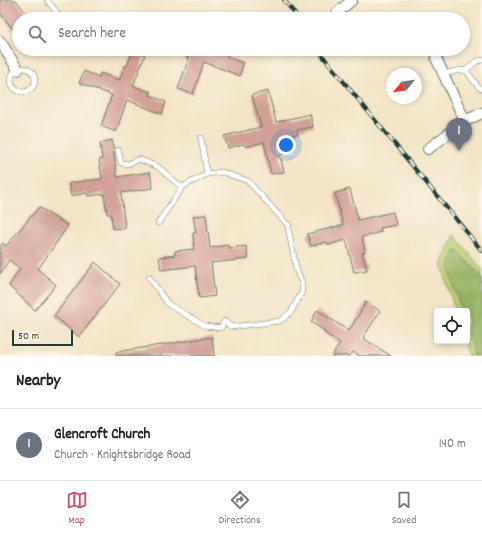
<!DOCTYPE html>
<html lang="en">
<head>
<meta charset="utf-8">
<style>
	:root { --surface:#fff; --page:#f6f6f6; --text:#222; --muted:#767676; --line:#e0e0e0; --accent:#d1495b }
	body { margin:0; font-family:Dekko,sans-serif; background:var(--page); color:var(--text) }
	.controls { position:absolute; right:12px; bottom:12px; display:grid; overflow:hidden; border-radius:4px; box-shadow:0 2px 6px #0003 }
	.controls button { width:36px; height:36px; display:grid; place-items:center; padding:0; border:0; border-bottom:1px solid var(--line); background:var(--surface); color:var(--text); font:20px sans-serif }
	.compass { position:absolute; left:386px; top:68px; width:36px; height:36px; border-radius:50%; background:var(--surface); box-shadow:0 2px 6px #0003; rotate:240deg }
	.scale { position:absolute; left:12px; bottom:10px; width:61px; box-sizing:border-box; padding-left:4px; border:2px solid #1f3d34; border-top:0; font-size:11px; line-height:14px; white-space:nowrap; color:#1f3d34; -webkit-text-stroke:3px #fcf5e5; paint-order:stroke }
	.you { position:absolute; left:286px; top:145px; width:14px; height:14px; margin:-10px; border:3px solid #fff; border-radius:50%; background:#1a73e8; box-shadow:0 0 0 6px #1a73e833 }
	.badge { display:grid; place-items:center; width:26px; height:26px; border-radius:50%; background:var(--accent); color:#fff; font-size:13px; font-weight:700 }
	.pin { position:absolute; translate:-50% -33px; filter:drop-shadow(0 1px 2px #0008) }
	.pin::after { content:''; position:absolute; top:21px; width:14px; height:12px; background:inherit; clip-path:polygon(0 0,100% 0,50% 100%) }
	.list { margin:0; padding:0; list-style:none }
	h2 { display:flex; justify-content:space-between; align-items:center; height:52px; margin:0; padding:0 16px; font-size:17px }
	h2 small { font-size:13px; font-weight:400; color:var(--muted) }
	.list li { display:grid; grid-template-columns:26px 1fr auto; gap:12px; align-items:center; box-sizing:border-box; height:72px; padding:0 16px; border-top:1px solid var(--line) }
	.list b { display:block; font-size:15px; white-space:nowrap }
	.list p { margin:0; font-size:13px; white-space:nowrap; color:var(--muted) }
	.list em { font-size:13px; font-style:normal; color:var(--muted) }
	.icon { flex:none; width:22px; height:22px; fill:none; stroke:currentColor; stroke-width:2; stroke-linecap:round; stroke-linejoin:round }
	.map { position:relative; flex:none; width:482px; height:356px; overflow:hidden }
	.search { position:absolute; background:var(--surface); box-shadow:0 2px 6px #0003; left:12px; right:12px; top:12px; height:44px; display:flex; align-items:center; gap:10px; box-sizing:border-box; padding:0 14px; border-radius:22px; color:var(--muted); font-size:15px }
	.sheet { height:124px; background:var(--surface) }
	nav { display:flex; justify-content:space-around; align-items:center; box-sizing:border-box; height:56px; border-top:1px solid var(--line); background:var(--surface); font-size:11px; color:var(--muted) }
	nav a { display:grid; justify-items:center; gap:2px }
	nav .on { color:var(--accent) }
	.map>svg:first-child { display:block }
	.green { fill:#bbce71; stroke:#6d8652 }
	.forest { fill:#94b163; stroke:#5a774c }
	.building { fill:#d1a097 }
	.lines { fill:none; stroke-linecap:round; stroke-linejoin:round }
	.lane-casing { stroke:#697767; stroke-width:6 }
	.street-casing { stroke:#697767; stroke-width:12 }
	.lane { stroke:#fff; stroke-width:5 }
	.street { stroke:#fff; stroke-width:10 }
	.rail-casing { stroke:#1f3d34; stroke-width:4 }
	.rail { stroke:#fcf5e5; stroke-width:2.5; stroke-dasharray:8; stroke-linecap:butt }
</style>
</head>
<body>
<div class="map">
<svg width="482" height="356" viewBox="0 0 482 356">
	<rect width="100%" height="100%" fill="#fcf5e5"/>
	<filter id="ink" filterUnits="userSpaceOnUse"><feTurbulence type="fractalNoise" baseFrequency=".025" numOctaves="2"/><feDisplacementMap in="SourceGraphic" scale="8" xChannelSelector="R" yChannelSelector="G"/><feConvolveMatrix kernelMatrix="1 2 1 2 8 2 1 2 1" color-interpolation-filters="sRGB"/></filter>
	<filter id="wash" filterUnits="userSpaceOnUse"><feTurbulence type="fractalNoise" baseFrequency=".012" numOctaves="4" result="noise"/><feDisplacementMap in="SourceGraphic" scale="16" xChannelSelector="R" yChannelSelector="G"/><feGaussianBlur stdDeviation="0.9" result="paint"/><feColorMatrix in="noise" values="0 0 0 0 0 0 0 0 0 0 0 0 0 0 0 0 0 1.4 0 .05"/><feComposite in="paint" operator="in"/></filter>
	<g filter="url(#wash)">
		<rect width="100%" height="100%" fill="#f2e4c6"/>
		<path class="green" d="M454,235L482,269V356H468L464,341H467V311H455L442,265Z"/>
		<path class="forest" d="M456,249L482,277V356H474L467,330V311H461L449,268Z"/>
		<g id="blocks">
			<g class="building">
				<path d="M0,0H16L31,19H19V37L0,13Z"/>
				<path d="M166,49H212L228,54L227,57L243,63L240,76L204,62L193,94L178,89L189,58L166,50Z"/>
				<path d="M133,50L145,55L133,86L151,92L150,95L166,102L162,114L127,100L116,132L101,126L112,95L79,83L84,71L99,77L100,73L119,80L125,66H127Z"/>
				<path d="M268,91L276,122L310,114L313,127L297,130L298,134L279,139L282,154L280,155L284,172L271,174L264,142L246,147L244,144L228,148L224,136L261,127L252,95Z"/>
				<path d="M112,140L117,177L150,172L153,188L121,193L125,228L113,229L111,214H107L104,194L88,196L87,193L71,196L69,183L102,179L99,160L102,159L100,143Z"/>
				<path d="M350,189L358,220L393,212L396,225L380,228L381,232L362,237L365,252L362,253L367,270L354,272L346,240L328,245L327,242L311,246L307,234L343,225L335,193Z"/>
				<path d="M39,207L68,226L38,269L56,285L35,310L9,286L20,269L9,260L0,274V247L3,243L6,246Z"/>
				<path d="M206,215L210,248L228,245L229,248L246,246L248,259L211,263L215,296L199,298L195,266L161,270L159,257L175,255V251L194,249L193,233H196L193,216Z"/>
				<path d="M95,262L120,284L79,337L54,316Z"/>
				<path d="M366,302L380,311L363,338L391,356H360L353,352L350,356H332L340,343L324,333L325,331L311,322L317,310L349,331Z"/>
				<path d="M212,337L214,356H116V352Z"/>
			</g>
		</g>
	</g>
	<g filter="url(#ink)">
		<use href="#blocks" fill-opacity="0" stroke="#697767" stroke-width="1"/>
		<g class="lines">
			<g class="lane-casing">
				<g id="lane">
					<path d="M47,0L58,14"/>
					<circle cx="23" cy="80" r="12"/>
					<path d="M466,70L477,61L482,60"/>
					<path d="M443,74L456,71L466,70L479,88L482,89"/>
					<path d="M201,138L207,174"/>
					<path d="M118,150L121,163L128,164L139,159L158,167L180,186"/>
					<path d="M149,277L168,304L205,326L221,328L224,321L231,327L280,321L291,312L302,292V283L297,272L288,228L289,225L286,223L248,181L222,172L207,174L182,187L180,186L181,189L158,223"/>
				</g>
			</g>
			<g class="street-casing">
				<g id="street">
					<path d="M337,13L352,0"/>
					<path d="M0,41L18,70"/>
					<path d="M436,58L465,121"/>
					<path d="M428,149L465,121L482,113"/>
				</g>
			</g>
			<use href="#lane" class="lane"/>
			<use href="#street" class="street"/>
			<g class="rail-casing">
				<g id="rail">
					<path d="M284,0L299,19"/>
					<path d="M317,49L482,251"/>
				</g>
			</g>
			<use href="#rail" class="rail"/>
		</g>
	</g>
</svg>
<div class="controls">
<button><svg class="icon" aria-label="locate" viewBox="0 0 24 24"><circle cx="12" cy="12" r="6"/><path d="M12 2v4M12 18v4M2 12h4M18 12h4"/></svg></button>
</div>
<svg class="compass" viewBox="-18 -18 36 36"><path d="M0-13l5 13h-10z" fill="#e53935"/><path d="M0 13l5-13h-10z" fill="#767676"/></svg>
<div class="scale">50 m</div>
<div class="you"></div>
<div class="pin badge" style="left:459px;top:151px;background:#6b7280">1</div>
<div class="search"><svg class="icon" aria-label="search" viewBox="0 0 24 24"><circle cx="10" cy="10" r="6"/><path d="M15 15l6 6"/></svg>Search here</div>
</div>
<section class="sheet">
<h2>Nearby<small></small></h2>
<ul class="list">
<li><span class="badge" style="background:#6b7280">1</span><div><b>Glencroft Church</b><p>Church · Knightsbridge Road</p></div><em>140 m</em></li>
</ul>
</section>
<nav>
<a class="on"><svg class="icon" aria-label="map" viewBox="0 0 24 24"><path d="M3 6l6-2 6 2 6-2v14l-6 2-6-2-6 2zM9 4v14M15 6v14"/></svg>Map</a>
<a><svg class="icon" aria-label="directions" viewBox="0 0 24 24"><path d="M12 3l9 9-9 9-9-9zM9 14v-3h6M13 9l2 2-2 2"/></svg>Directions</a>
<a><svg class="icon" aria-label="saved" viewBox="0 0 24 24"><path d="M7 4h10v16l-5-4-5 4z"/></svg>Saved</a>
</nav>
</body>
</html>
